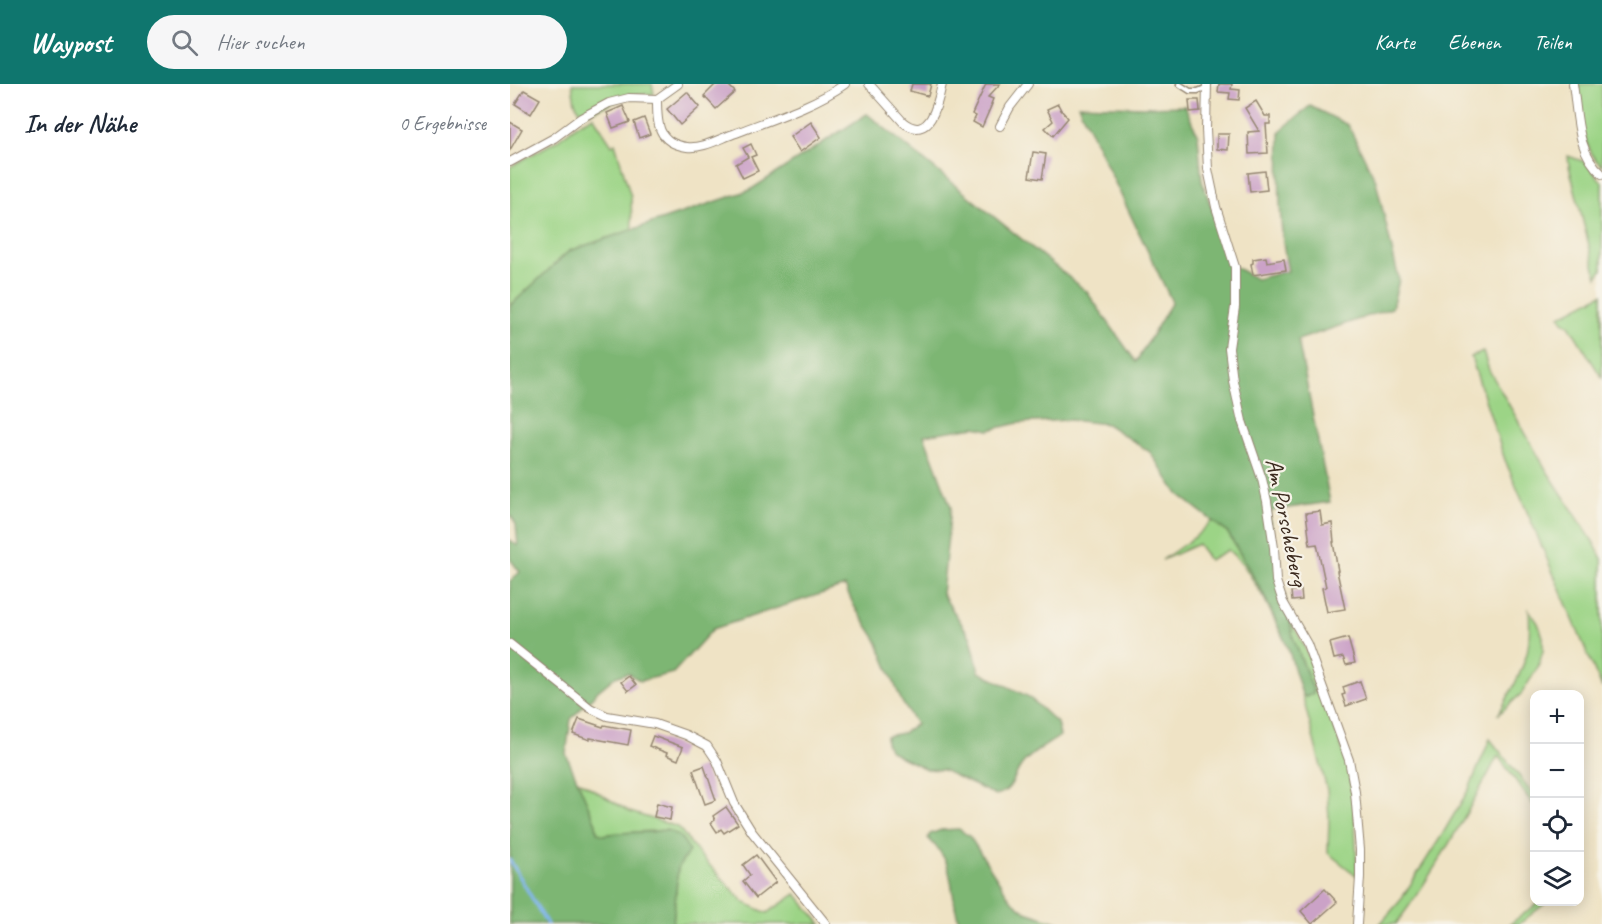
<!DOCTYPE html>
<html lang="de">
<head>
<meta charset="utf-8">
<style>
	:root { --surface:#fff; --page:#f6f6f7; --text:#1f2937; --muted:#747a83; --line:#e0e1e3; --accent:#0f766e }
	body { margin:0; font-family:Caveat,sans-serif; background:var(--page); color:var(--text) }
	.controls { position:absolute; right:18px; bottom:18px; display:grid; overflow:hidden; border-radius:12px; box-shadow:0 3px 15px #0003 }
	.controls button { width:54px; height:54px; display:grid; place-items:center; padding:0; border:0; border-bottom:2px solid var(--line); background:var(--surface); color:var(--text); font:30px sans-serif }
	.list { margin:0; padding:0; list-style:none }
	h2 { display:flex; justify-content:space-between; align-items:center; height:78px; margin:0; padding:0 24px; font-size:26px }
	h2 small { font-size:20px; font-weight:400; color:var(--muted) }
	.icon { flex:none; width:33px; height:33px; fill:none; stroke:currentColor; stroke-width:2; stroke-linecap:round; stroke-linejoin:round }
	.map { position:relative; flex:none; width:1092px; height:840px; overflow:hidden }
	header { display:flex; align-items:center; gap:36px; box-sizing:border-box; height:84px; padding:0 30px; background:var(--accent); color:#fff }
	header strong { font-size:28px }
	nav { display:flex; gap:33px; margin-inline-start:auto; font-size:21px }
	.search { width:420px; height:54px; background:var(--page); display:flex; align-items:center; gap:15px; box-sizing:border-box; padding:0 21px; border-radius:33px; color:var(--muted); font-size:22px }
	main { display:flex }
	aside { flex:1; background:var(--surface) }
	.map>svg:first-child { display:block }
	.green { fill:#9cd486; stroke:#6c7f52; stroke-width:1.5 }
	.forest { fill:#7db673; stroke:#5c7048; stroke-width:1.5 }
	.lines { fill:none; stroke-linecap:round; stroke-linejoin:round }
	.stream { stroke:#84b7f1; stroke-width:3 }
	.building { fill:#cba2c7 }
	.service-casing { stroke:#958672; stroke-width:7 }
	.minor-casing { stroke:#958672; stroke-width:10 }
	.service { stroke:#fff; stroke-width:4 }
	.minor { stroke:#fff; stroke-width:8 }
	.labels { text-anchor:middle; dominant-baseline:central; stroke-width:4.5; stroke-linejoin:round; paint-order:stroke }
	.street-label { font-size:24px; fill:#3b2a1e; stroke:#f7f3e8 }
</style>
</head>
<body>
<header>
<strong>Waypost</strong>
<div class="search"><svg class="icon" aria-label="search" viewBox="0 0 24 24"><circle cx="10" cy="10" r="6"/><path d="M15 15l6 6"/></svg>Hier suchen</div>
<nav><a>Karte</a><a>Ebenen</a><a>Teilen</a></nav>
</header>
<main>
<aside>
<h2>In der Nähe<small>0 Ergebnisse</small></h2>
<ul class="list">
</ul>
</aside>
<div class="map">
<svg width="1092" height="840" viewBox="0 0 1092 840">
	<rect width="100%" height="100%" fill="#f7f3e8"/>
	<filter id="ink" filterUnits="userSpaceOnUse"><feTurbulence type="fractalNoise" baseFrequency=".0167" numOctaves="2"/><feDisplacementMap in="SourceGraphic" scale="12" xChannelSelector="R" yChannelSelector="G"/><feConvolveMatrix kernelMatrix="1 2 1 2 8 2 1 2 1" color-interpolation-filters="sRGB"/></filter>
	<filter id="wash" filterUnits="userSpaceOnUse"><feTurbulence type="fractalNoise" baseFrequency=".008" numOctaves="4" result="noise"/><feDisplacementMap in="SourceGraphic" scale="24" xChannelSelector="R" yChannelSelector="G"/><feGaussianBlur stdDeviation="1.35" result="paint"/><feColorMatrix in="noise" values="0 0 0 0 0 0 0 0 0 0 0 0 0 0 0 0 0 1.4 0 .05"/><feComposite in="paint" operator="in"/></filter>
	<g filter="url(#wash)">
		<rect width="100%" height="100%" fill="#efe3c5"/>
		<g class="green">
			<path d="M62,0H142L144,10L123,11L73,31L65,19Z"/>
			<path d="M1068,0H1092V82C1070,64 1071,26 1068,0Z"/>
			<path d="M83,32L102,61L105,59L121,113L122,146L59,167L0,222V83L46,57L70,39Z"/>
			<path d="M1058,72L1075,78L1092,98V186L1087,193L1059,82Z"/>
			<path d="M1092,210V294L1059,241L1054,239L1050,232Z"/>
			<path d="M973,268L979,286L1037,387L1084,459L1092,475V604L995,376L961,273Z"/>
			<path d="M702,437L718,449L753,509L778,564L754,514L733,480L718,466L699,476L688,460L652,476L686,452Z"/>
			<path d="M1019,526L1028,539L1033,553V567L1028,583L1012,609L988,631C999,611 1011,591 1017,569C1020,555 1020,540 1019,526Z"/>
			<path d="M779,534L792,558L800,577L838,681L845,733L847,792L818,769L819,734L817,706L792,610L796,613L803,606L783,553Z"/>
			<path d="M980,655L1024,711V722L988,672C957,729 925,788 886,840H870L890,817L932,751L959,705Z"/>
			<path d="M66,695L120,728L168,743L189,770L235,819L257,829L286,810L311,840H163L168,784L157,746C135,748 114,748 92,751L87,748L86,740Z"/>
			<path d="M1030,818H1037L1009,840H1000Z"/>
		</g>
		<g class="forest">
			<path d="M568,21L633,23L675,22L688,52L692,97L722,181L746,195L778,187C768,142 769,93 770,47L800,22L838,41L866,97L889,196L882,224L788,256L820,418L764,426L759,431L783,553L803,606V609L796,613L792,610L778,564L753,509L718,449L668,410L640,368L597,340L559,336L508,339L479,346L465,343L414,351L441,423L432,510L461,554L469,588L519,613L547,639L550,652C539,660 524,667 515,677C503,688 505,708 485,711L433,686L416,685L389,672L379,665L376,658V652L393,649L406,640L392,618L366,555L344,522L335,502L203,545L163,589L130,597L118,589L105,593L88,607L61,635L56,670L86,740L87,748L93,751C109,748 124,748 141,748C148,747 157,744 164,749C171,752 176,760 179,767L168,784L163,840H0V497L10,488L0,475V456L8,462L6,440L0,430V222L59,167L240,106L357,30L577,208L626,278L662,218Z"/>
			<path d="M449,745L460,753L501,816L516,828L552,840H450C442,820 444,798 436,778C432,769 425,761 418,754L420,750L431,746Z"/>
		</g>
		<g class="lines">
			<path class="stream" d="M0,776L37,840"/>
		</g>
		<g id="blocks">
			<g class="building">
				<path d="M206,0H217L225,8L206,25L194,12Z"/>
				<path d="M402,0H421L418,12L400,7Z"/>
				<path d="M476,0H490L478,13L483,15L481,20H482L472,43L463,38L466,32L462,30Z"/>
				<path d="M709,0H722L721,5L730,6L729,16L719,15L720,9L708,8Z"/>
				<path d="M14,6L30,15L21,30L5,20Z"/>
				<path d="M177,8L190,23L170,41L157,25Z"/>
				<path d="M679,16H689L690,27L680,28Z"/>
				<path d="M746,17L755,32H760V40H756L758,69L739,70L738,48L749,47L735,24Z"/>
				<path d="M548,20L551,26L558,34L543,52L535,44L543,37L537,25Z"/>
				<path d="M113,22L120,38L103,44L97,29Z"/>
				<path d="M134,34L140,50L129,54L124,38Z"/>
				<path d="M0,38L12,45L0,66Z"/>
				<path d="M301,38L311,53L290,68L280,53Z"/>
				<path d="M707,50H719L718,66L707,65Z"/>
				<path d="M241,60L246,71L241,73L248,87L233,94L226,80L238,73L233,64Z"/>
				<path d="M523,68L536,70L532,95L519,93Z"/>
				<path d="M755,87L757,106L740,108L738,89Z"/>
				<path d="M756,173L757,178L774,175L776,186L743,191L741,180L743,179V175Z"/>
				<path d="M810,427L812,441L822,439L824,458H823L828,487H827L835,525L817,528L812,504L816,503L807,460L800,461L796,429Z"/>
				<path d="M791,506L792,516L782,517L781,507Z"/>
				<path d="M838,554L845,579L836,581L833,573L824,575L820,559Z"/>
				<path d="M119,592L126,601L118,607L111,598Z"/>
				<path d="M850,597L856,615L836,622L832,611L835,610L833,603Z"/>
				<path d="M69,635L93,643L94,641L121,646L118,661L80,654V656L63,650Z"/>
				<path d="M143,652L173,663L168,676L156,671L157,669L139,662Z"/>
				<path d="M194,682L206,716L195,720L183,686Z"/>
				<path d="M147,719L162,723L160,736L144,733Z"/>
				<path d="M216,723L228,740L214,749L211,745L207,748L201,739L205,736L203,732Z"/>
				<path d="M246,771L266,798L246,814L233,797L240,791L233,781Z"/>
				<path d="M815,805L827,818L802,840L791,827Z"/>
			</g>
		</g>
	</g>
	<g filter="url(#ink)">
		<use href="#blocks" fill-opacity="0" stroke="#958672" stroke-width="1.5"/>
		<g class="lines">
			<g class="service-casing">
				<path id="service" d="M669,0L680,7H688L695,4"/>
			</g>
			<g class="minor-casing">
				<g id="minor">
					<path d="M359,0L393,38C420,59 428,19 432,0"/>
					<path d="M697,0L696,45L698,85L706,123L725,183V223L719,264L723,297L732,337L752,395L757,417L764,464L766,497L773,518L797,560L839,676L845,708L850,766V793L847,840"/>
					<path d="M1063,0C1068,32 1066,67 1092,90"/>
					<path d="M147,15C147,39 147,59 177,63C193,65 211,54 226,49C260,36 306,21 335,0"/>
					<path d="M490,42L500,23L518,0"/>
					<path d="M0,78L44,54L71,34L99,19L119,14L147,15L168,0"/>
					<path d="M0,560L80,624L97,632L145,640L176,651L197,662L207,677L224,719L242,748L316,840"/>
				</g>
			</g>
			<use href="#service" class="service"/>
			<use href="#minor" class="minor"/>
		</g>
	</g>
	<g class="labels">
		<g class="street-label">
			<text transform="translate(777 438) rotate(78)">Am Porscheberg</text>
		</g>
	</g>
</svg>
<div class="controls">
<button>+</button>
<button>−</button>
<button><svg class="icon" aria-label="locate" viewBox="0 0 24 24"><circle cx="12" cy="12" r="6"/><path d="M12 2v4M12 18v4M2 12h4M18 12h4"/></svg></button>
<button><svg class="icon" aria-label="layers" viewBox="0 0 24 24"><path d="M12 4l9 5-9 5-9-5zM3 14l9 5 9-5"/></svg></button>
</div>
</div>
</main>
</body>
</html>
